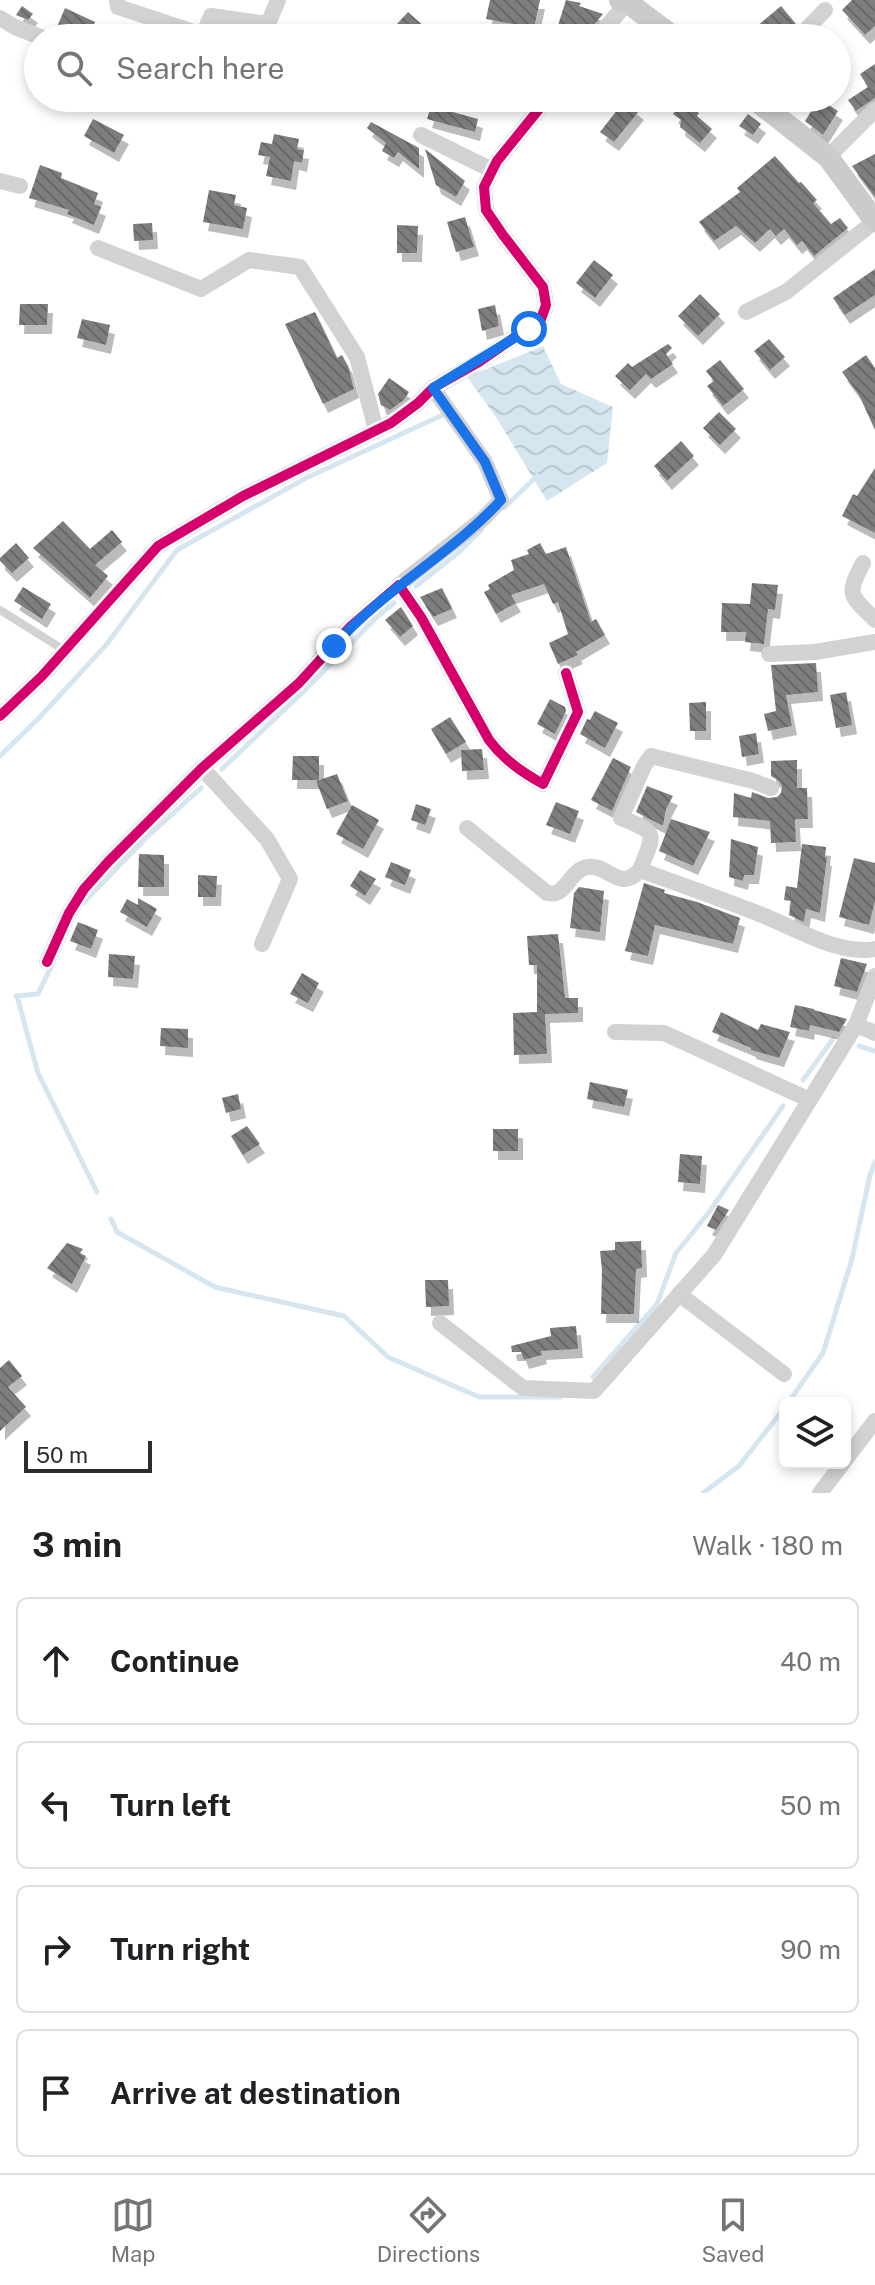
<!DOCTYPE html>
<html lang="en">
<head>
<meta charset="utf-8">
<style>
	:root { --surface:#fff; --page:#f2f2f2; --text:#202124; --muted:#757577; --line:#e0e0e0; --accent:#767676 }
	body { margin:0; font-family:"Public Sans",sans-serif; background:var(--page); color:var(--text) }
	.controls { position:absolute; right:24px; bottom:24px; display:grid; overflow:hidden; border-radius:12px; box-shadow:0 4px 12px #0003 }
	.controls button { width:72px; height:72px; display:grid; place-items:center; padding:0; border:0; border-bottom:2px solid var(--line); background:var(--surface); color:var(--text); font:40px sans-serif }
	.scale { position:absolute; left:24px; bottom:20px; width:128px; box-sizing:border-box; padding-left:8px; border:4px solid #2d2d2d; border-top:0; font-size:22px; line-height:28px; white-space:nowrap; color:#2d2d2d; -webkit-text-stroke:6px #fff; paint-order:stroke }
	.stop { position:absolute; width:24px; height:24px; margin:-18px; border:6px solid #1a73e8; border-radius:50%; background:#fff }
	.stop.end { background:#1a73e8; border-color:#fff; box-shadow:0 2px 8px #0008 }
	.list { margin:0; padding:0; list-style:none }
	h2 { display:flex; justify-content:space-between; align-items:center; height:104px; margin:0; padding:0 32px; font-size:34px }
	h2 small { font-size:26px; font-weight:400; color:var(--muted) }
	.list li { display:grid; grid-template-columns:52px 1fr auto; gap:24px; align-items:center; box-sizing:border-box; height:128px; margin:0 16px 16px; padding:0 16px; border:2px solid var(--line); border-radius:12px }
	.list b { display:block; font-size:30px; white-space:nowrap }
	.list em { font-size:26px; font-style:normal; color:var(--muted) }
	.icon { flex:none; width:44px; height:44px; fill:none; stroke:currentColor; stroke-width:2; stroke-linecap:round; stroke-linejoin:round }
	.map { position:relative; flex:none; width:875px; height:1493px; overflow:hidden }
	.search { position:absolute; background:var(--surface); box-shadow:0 4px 12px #0003; left:24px; right:24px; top:24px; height:88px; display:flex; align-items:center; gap:20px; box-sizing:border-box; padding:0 28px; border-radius:44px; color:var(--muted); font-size:30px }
	.sheet { height:680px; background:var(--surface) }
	nav { display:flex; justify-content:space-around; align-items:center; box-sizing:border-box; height:112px; border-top:2px solid var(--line); background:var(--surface); font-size:22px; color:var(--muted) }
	nav a { display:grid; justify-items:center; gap:4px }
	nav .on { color:var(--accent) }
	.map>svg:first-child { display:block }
	.water { fill:url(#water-waves) }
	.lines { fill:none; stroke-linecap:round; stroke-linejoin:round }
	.stream { stroke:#d6e6f1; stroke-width:5 }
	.building { fill:url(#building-back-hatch); filter:url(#shadow) }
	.service { stroke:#d2d2d2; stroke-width:8 }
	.minor { stroke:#d2d2d2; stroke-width:16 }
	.secondary { stroke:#cbcbcb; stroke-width:22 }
	.cycleway-casing { stroke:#fff; stroke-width:15 }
	.cycleway { stroke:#d6006c; stroke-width:10 }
	.route { stroke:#1a73e8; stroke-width:10 }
</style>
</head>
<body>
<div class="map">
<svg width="875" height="1493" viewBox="0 0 875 1493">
	<defs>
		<pattern id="water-waves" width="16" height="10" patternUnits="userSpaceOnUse" patternTransform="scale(2)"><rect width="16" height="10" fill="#d6e6f1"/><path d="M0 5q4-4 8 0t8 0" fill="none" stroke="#b8c6cf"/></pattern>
		<pattern id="building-back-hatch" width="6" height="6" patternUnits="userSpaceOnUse" patternTransform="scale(2)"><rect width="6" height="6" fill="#7e7e7e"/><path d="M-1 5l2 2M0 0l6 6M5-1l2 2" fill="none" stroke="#686868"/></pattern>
		<filter id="shadow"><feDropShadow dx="5" dy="9" stdDeviation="0" flood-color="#0004"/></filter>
	</defs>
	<rect width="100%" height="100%" fill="#fff"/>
	<path class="water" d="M543,346L561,384L613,407L607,463L547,501L496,417L467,377Z"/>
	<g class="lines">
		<g class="stream">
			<path d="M504,508L537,476"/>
			<path d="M416,586L459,552L482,529"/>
			<path d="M0,756L40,717L106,645L177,550L306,478L447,413"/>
			<path d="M222,769L304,691L377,617L394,603"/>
			<path d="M83,903L146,838L201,788"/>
			<path d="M16,996L38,994L52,965"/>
			<path d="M17,996L38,1073L97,1192"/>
			<path d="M859,1046L875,1051"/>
			<path d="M803,1080L833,1039"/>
			<path d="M111,1219L117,1232L215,1287L344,1316L388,1357L479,1397H560"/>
			<path d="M593,1377L657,1304L676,1253L709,1212L783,1106"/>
			<path d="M788,1403L823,1353L852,1259L870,1175L875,1162"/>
			<path d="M703,1493L739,1466L785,1407"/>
		</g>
	</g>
	<g class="building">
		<path d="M490,0H540L534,28L486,19Z"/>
		<path d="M566,0L581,3L579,6L603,14L589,31L586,38H554Z"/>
		<path d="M852,0H875V26L865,35L842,10Z"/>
		<path d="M22,6L33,14L28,20L16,15Z"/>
		<path d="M781,6L796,24L790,31L787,38H743Z"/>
		<path d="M65,8L95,22L88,38H69L55,32Z"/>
		<path d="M408,12L437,38H384Z"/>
		<path d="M875,64V98L856,111L848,100L868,87L860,74Z"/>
		<path d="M819,99L838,111L823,135L805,121Z"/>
		<path d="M625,100L639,111L614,142L600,132Z"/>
		<path d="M683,101L699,113L697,116L712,129L700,143L680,127L681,120L673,114Z"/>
		<path d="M431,106L478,119L475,132L427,119Z"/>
		<path d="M748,114L761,124L753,135L739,126Z"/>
		<path d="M93,119L124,135L114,153L84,136Z"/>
		<path d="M371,122L419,148V169L398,152L394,158L382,151L386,143L367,128Z"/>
		<path d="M274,134L299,139L297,149L304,150L302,163L294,161L291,181L266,176L270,157L258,155L261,142L272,144Z"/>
		<path d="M425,149L465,181L456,197L436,185Z"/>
		<path d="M875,154V197L852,166Z"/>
		<path d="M775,156L799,183L801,182L817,200L813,203L831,224L840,218L848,228L814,256L802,241L797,245L784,229L776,236L770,229L755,243L736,226L714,241L699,222L740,192L737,188Z"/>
		<path d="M40,165L62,173L61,178L98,193L94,204L101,207L94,225L67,214L69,210L29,198Z"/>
		<path d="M209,190L236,195L234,205L247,208L243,229L203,222Z"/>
		<path d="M465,217L474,247L456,252L447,222Z"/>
		<path d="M152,223L153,240L134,241L133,224Z"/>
		<path d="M397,225L418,226L417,253H397Z"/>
		<path d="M594,260L613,275L595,298L576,283Z"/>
		<path d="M875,269V295L845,315L833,298Z"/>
		<path d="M700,294L720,314L698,336L678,316Z"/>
		<path d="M20,304H48L47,325H19Z"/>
		<path d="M495,305L499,326L482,331L478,309Z"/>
		<path d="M315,312L337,358L342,355L348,366L354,389L323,404L285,324Z"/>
		<path d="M82,319L110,325L106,345L77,338Z"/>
		<path d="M769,339L785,357L770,370L754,351Z"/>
		<path d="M668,344L672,348L666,354L673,364L651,379L646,374L630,390L615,376L628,363L632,367Z"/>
		<path d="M866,355L875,368V430L859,395L842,372Z"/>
		<path d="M720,360L744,389L723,406L707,386L714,381L706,371Z"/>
		<path d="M389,378L409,392L404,400L390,410L381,405L378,394Z"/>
		<path d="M719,412L736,429L720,445L703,428Z"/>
		<path d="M681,441L694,456L667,481L654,466Z"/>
		<path d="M875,468V533L842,516L853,494L857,496Z"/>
		<path d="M63,521L90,549L112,530L122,542L95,565L108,576L90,598L33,548Z"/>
		<path d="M16,543L29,558L12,573L0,561V558Z"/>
		<path d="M540,543L546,554L566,547L591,622L596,619L605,635L576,652L578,655L558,664L549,643L568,634L558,602L553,604L544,584L511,595L516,603L496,614L484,592L490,589L488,585L514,570L511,560L529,554L527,550Z"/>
		<path d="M752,583L778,585L775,610L768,609L764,644L745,642L746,632H721L722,603L750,604Z"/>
		<path d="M23,587L51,604L42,619L14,601Z"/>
		<path d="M442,588L452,609L433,617L420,597Z"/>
		<path d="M401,607L413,626L400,637L385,620Z"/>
		<path d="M816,663L818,692L786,695L792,726L768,731L764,714L776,711L771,665Z"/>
		<path d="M846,692L852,725L836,728L830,695Z"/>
		<path d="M550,699L565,707L566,711L555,734L537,724Z"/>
		<path d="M706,702V731H690L689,703Z"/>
		<path d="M595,711L618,723L605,748L580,734L587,719L590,720Z"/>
		<path d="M450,717L466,742L446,754L431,729Z"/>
		<path d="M756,733L759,754L742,757L739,736Z"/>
		<path d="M482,749L484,770L462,771L461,750Z"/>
		<path d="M293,756H319V780H292Z"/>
		<path d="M613,758L631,767L612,811L591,800Z"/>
		<path d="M797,760V788H807L808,819H795L796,842L771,843L770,821L733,817L734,793L751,798L752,792L768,798L777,797L781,793L782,786L779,781L771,776V761Z"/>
		<path d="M337,774L348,801L327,809L316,781Z"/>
		<path d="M647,786L673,796L666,809L663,826L636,812Z"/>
		<path d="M556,802L579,811L570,834L546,825Z"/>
		<path d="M416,804L431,809L425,825L411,820Z"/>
		<path d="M352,805L379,820L363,849L336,834Z"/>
		<path d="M671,819L710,832L693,866L659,851Z"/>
		<path d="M731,839L758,847L754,875H744L743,881L729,877Z"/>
		<path d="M802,844L826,847L825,857H827L820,913L806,909L804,922L789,915L791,901L784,900L786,886L797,888Z"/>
		<path d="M139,854L164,855V887H138Z"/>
		<path d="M854,858L875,863V901L869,925L839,917Z"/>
		<path d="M391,862L411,870L405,885L385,877Z"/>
		<path d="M360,870L376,879L365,896L350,886Z"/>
		<path d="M198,875L217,876L216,897H198Z"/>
		<path d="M644,883L665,890L664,893L697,902L740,918L733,944L655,925L648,956L625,951Z"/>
		<path d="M579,887L604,891L600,932L570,928L574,893Z"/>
		<path d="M138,898L157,909L147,927L120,912L127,899L138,905Z"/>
		<path d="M78,922L98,930L91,949L70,941Z"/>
		<path d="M558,934L565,998H578V1013L545,1014L547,1054L514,1055L513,1013L537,1012V965H529L527,936Z"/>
		<path d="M109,954L135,956L133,979L108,977Z"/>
		<path d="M841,958L867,964L857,992L834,986Z"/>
		<path d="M302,973L319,983L308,1003L290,994Z"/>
		<path d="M795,1005L814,1009V1010L847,1019L839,1032L810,1025L809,1031L790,1027Z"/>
		<path d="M721,1012L758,1030L761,1024L790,1032L779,1058L751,1050V1048L712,1032Z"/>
		<path d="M161,1028L188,1029V1048L160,1046Z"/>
		<path d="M590,1082L628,1090L624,1107L587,1099Z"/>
		<path d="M238,1094L241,1109L226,1113L222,1098Z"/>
		<path d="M247,1126L260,1144L243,1155L231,1136Z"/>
		<rect x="493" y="1129" width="25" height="22"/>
		<path d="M680,1154L702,1156L700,1184L678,1182Z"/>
		<path d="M718,1205L729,1210L716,1230L707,1226Z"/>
		<path d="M641,1241L642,1268L636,1269L634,1314H601L602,1270L600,1251L615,1250V1242Z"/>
		<path d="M67,1243L83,1249L80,1253L86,1256L72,1284L47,1268Z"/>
		<path d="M425,1280H448L449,1306L426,1307Z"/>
		<path d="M576,1326L578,1349L541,1351L542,1355L524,1360L521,1352H512L511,1346L551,1336L550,1328Z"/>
		<path d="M9,1360L22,1376L8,1387L26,1407L0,1431V1368Z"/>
	</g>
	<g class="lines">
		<path class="service" d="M0,610L64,650"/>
		<g class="minor">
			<path d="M117,0L118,7L203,35L211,16L268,24L278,0"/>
			<path d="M0,18L15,27L43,38"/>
			<path d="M597,38L629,0"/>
			<path d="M798,38L825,10"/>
			<path d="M421,135L492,170"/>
			<path d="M828,157L875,110"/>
			<path d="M0,181L20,186"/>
			<path d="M98,248L201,289L249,260L300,267L357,357L376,430"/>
			<path d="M746,312L786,292L875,221"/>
			<path d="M863,563C845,597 851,595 875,620"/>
			<path d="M399,585L484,518L501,500L485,462L433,388"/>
			<path d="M769,654L815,652L875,642"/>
			<path d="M0,716L42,676L158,546L243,496L391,423L418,403L433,388L479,362L541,319L546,305L543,287L503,235L486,210L484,187L497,161L548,98"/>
			<path d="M202,768L267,839L290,879L262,944"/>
			<path d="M771,788L753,781L651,756L644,766L621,818C660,833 654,834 640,870C679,884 719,898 757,913C792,926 837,956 875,949"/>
			<path d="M467,828L547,893C567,898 569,869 588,867C609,864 619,893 640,870"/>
			<path d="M47,962L69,913L84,889L108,862L202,768L299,683L350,627L399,585L421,617L489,740C504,760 522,772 543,784L578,712L566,673"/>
			<path d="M856,1025L875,1033"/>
			<path d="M615,1032L664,1033L810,1100"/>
			<path d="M679,1294L784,1374"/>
			<path d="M440,1323L523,1388L594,1391L714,1255L856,1025L875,976"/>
			<path d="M845,1460L875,1421"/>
			<path d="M820,1493L843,1463"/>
		</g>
		<g class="secondary">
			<path d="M620,0L627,2L675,38"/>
			<path d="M753,98L828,157L875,221"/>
		</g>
		<g class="cycleway-casing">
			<g id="cycleway">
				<path d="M0,716L42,676L158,546L243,496L391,423L418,403L433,388L479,362L541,319L546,305L543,287L503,235L486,210L484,187L497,161L548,98"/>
				<path d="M47,962L69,913L84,889L108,862L202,768L299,683L350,627L399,585L421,617L489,740C504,760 522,772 543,784L578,712L566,673"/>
			</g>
		</g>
		<use href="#cycleway" class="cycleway"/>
	</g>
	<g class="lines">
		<path class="route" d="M334,646C383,589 451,555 501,500L485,462L433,388L529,329"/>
	</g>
</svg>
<div class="controls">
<button><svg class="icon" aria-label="layers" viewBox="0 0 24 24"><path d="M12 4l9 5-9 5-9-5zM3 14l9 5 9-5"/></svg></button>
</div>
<div class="scale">50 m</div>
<div class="stop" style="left:529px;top:329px"></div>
<div class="stop end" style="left:334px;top:646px"></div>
<div class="search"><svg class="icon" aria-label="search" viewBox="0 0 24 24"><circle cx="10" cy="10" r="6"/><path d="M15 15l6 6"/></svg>Search here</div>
</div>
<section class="sheet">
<h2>3 min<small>Walk · 180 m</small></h2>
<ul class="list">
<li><svg class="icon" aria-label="ahead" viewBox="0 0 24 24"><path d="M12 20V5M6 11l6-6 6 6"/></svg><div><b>Continue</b></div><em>40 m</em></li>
<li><svg class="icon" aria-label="left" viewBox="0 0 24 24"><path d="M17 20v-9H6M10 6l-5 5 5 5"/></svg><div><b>Turn left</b></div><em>50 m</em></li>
<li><svg class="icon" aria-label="right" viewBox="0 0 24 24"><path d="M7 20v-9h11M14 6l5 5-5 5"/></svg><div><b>Turn right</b></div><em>90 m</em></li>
<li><svg class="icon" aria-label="arrive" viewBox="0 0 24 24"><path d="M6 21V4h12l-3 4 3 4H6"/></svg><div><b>Arrive at destination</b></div></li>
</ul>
</section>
<nav>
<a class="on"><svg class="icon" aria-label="map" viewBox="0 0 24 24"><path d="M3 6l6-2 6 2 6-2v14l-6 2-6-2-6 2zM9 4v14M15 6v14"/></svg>Map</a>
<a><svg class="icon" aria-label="directions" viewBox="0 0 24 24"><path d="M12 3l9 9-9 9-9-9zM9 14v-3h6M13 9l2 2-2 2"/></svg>Directions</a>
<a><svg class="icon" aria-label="saved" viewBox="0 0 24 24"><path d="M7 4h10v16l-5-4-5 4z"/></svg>Saved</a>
</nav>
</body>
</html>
